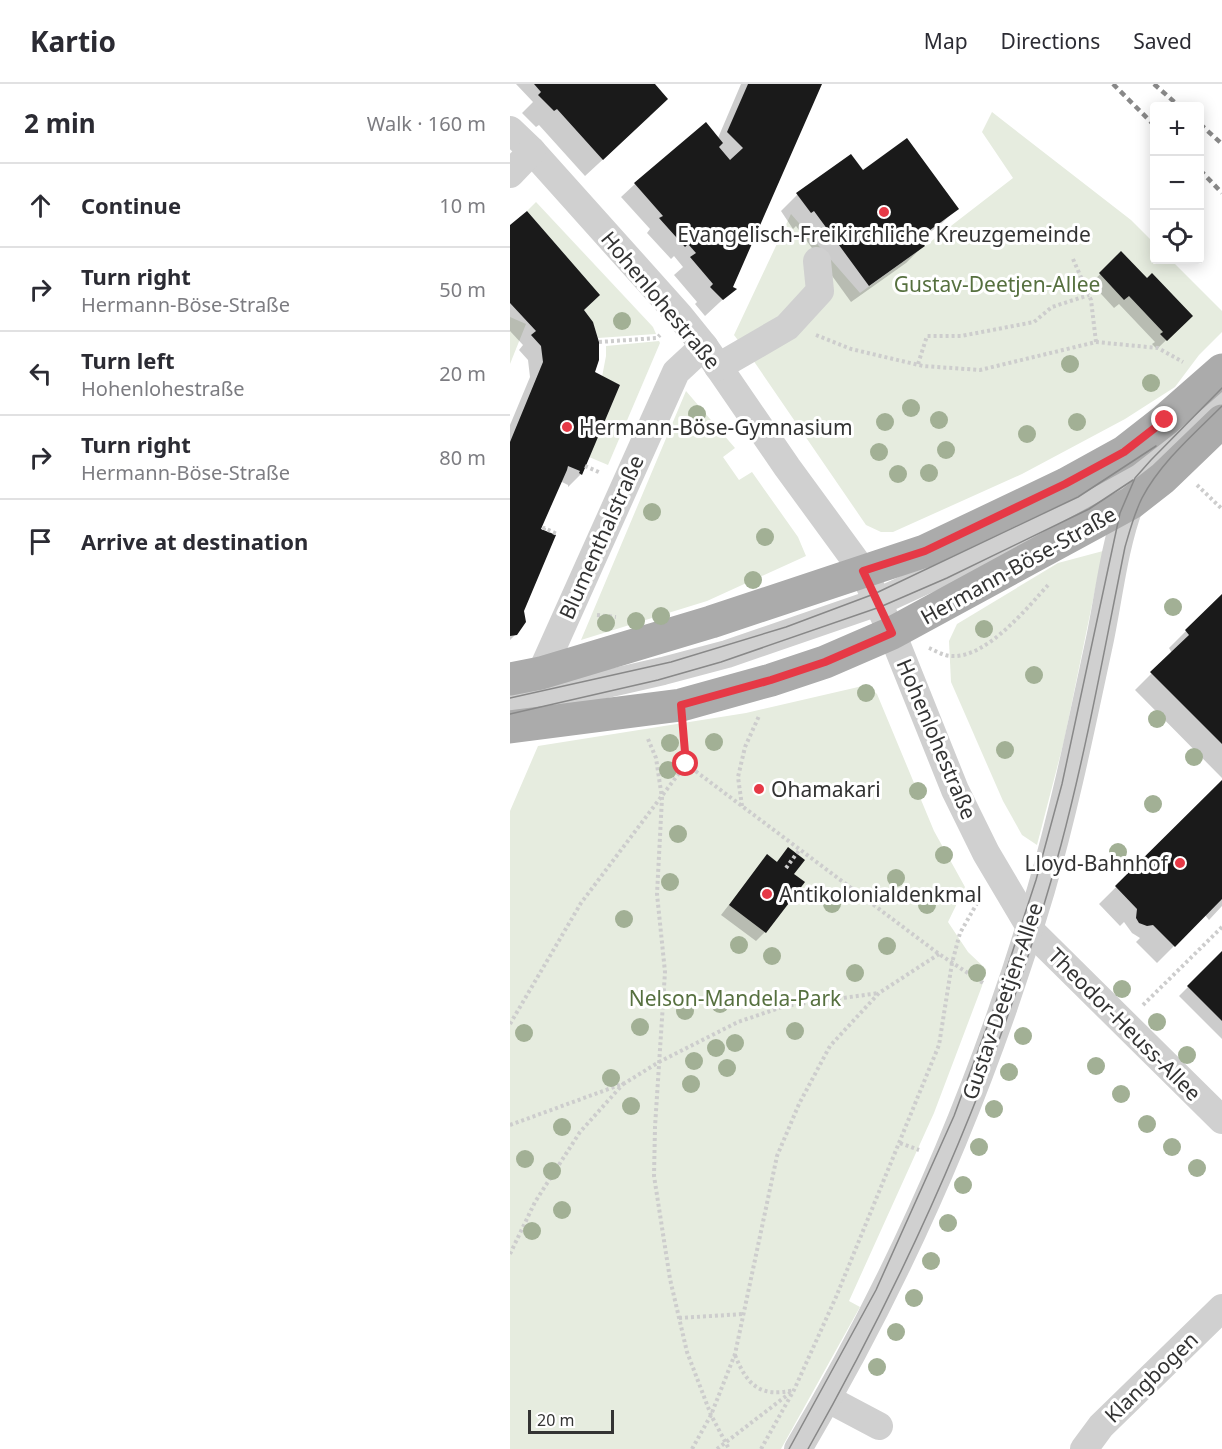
<!DOCTYPE html>
<html lang="en">
<head>
<meta charset="utf-8">
<style>
	:root { --surface:#fff; --page:#f7f7f7; --text:#2b2b33; --muted:#7c7c81; --line:#e1e1e2 }
	body { margin:0; font-family:"Noto Sans",sans-serif; background:var(--page); color:var(--text) }
	.controls { position:absolute; right:18px; top:18px; display:grid; overflow:hidden; border-radius:6px; box-shadow:0 3px 15px #0003 }
	.controls button { width:54px; height:54px; display:grid; place-items:center; padding:0; border:0; border-bottom:2px solid var(--line); background:var(--surface); color:var(--text); font:30px sans-serif }
	.scale { position:absolute; left:18px; bottom:15px; width:86px; box-sizing:border-box; padding-left:6px; border:3px solid #333; border-top:0; font-size:16px; line-height:21px; white-space:nowrap; color:#333; -webkit-text-stroke:4px #fff; paint-order:stroke }
	.stop { position:absolute; width:18px; height:18px; margin:-14px; border:4px solid #e63946; border-radius:50%; background:#fff }
	.stop.end { background:#e63946; border-color:#fff; box-shadow:0 2px 6px #0008 }
	.list { margin:0; padding:0; list-style:none }
	h2 { display:flex; justify-content:space-between; align-items:center; height:78px; margin:0; padding:0 24px; font-size:26px }
	h2 small { font-size:20px; font-weight:400; color:var(--muted) }
	.list li { display:grid; grid-template-columns:39px 1fr auto; gap:18px; align-items:center; box-sizing:border-box; height:84px; padding:0 24px; border-top:2px solid var(--line) }
	.list b { display:block; font-size:22px; white-space:nowrap }
	.list p { margin:0; font-size:20px; white-space:nowrap; color:var(--muted) }
	.list em { font-size:20px; font-style:normal; color:var(--muted) }
	.icon { flex:none; width:33px; height:33px; fill:none; stroke:currentColor; stroke-width:2; stroke-linecap:round; stroke-linejoin:round }
	.map { position:relative; flex:none; width:712px; height:1365px; overflow:hidden }
	header { display:flex; align-items:center; gap:36px; box-sizing:border-box; height:84px; padding:0 30px; background:var(--surface); border-bottom:2px solid var(--line) }
	header strong { font-size:28px }
	nav { display:flex; gap:33px; margin-inline-start:auto; font-size:21px }
	main { display:flex }
	aside { flex:1; background:var(--surface) }
	.map>svg:first-child { display:block }
	.green { fill:#e6ecdf }
	.shadow { fill:#0003 }
	.building { fill:#1a1a1a }
	.lines { fill:none; stroke-linecap:round; stroke-linejoin:round }
	.path { stroke:#cdcdcd; stroke-width:4; stroke-dasharray:3 3; stroke-linecap:butt }
	.minor { stroke:#d0d0d0; stroke-width:28 }
	.major { stroke:#ababab; stroke-width:33 }
	.tram { stroke:#888; stroke-width:1.5 }
	.rail { stroke:#888; stroke-width:4.5; stroke-dasharray:6 4.5; stroke-linecap:butt }
	.tree { fill:#a2b095 }
	.route { stroke:#e63946; stroke-width:8 }
	.poi-dot { fill:#e63946; stroke:#fff; stroke-width:2 }
	.labels { text-anchor:middle; dominant-baseline:central; stroke-width:6; stroke-linejoin:round; paint-order:stroke }
	.poi-label { font-size:21px; fill:#333; stroke:#fff; text-anchor:start }
	.park-label { font-size:21px; fill:#56703f; stroke:#fff }
	.street-label { font-size:21px; fill:#333; stroke:#fff }
</style>
</head>
<body>
<header>
<strong>Kartio</strong>
<nav><a>Map</a><a>Directions</a><a>Saved</a></nav>
</header>
<main>
<aside>
<h2>2 min<small>Walk · 160 m</small></h2>
<ul class="list">
<li><svg class="icon" aria-label="ahead" viewBox="0 0 24 24"><path d="M12 20V5M6 11l6-6 6 6"/></svg><div><b>Continue</b></div><em>10 m</em></li>
<li><svg class="icon" aria-label="right" viewBox="0 0 24 24"><path d="M7 20v-9h11M14 6l5 5-5 5"/></svg><div><b>Turn right</b><p>Hermann-Böse-Straße</p></div><em>50 m</em></li>
<li><svg class="icon" aria-label="left" viewBox="0 0 24 24"><path d="M17 20v-9H6M10 6l-5 5 5 5"/></svg><div><b>Turn left</b><p>Hohenlohestraße</p></div><em>20 m</em></li>
<li><svg class="icon" aria-label="right" viewBox="0 0 24 24"><path d="M7 20v-9h11M14 6l5 5-5 5"/></svg><div><b>Turn right</b><p>Hermann-Böse-Straße</p></div><em>80 m</em></li>
<li><svg class="icon" aria-label="arrive" viewBox="0 0 24 24"><path d="M6 21V4h12l-3 4 3 4H6"/></svg><div><b>Arrive at destination</b></div></li>
</ul>
</aside>
<div class="map">
<svg width="712" height="1365" viewBox="0 0 712 1365">
	<rect width="100%" height="100%" fill="#fff"/>
	<g class="green">
		<path d="M482,28L621,136L644,159V176H661L712,227V248L689,271L665,303L615,335L512,390L383,448H371L356,441L243,276L224,251L281,130L350,209L415,162L503,94L472,48Z"/>
		<path d="M26,118L143,243L146,250L88,254L83,239L74,226L89,211L17,127Z"/>
		<path d="M0,233L16,240L0,280Z"/>
		<path d="M149,257L150,259L98,381L79,373L110,301L92,293L96,272V262Z"/>
		<path d="M176,307L225,364L213,373L229,396L242,388L288,453L296,472L197,517L71,556Z"/>
		<path d="M593,467L554,657L527,761L512,751L493,717L441,598L439,557L447,540L548,479Z"/>
		<path d="M357,601L367,610L424,747L455,803L438,838L458,868L476,885L472,902L424,1029L339,1217L350,1223L271,1365H0V727L28,662L236,629Z"/>
	</g>
	<g class="shadow">
		<path d="M6,0H143L140,32L75,92L29,41L26,43L12,29L23,18Z"/>
		<path d="M231,0H310L221,203L224,205L195,232L185,220L187,218L164,191L173,183L164,172L161,175L137,149L140,145L111,113L125,100L208,54Z"/>
		<path d="M353,88L447,124L430,141L409,156L413,162L396,179L341,218L286,142L283,145L271,127L287,111Z"/>
		<path d="M0,143L73,226L83,289L71,390L58,403V401L50,397L29,446L13,526L6,550L0,556V341L20,293L18,276L9,266L13,261L0,247Z"/>
		<path d="M611,170L637,196L681,232L647,265L642,260L645,258L609,220L604,224L581,199Z"/>
		<path d="M712,511V694L625,606L662,569L659,564Z"/>
		<path d="M712,698V822L699,836L695,831L647,879L626,858L630,854L622,849L614,838L610,842L589,820Z"/>
		<path d="M278,765L281,790L255,848L246,857L211,831L257,772L266,779Z"/>
		<path d="M712,869V955L669,912Z"/>
	</g>
	<g class="building">
		<path d="M24,0H145L158,15L93,76L47,25L44,27L28,11L31,8Z"/>
		<path d="M238,0H312L223,203L227,205L213,216L200,203L203,200L180,173L186,169L178,160L175,163L149,134L153,132L124,99L196,38L213,59L209,63L220,76L233,64L217,48Z"/>
		<path d="M397,54L449,125L409,154L415,162L359,202L304,127L301,129L286,109L341,70L353,86Z"/>
		<path d="M17,127L90,211L74,226L83,238L89,258V276L85,288L110,301L72,391L69,389L70,387L58,382L57,386L31,445L46,451L14,527L16,538L7,551L0,552V358L33,278L31,262L21,251L26,247L0,219V141Z"/>
		<path d="M611,167L637,194L642,189L683,232L657,257L650,250L653,248L619,212L614,216L589,189Z"/>
		<path d="M712,510V660L640,588L679,551L675,546Z"/>
		<path d="M712,696V815L665,863L643,841L637,842L629,839L626,834L627,825L605,802Z"/>
		<path d="M278,763L295,776L284,790L295,798L256,849L219,821L257,770L267,778Z"/>
		<path d="M712,867V937L677,902Z"/>
	</g>
	<g class="lines">
		<g class="path">
			<path d="M563,175L581,216L586,258"/>
			<path d="M306,251L341,265L413,282L470,286L586,258L648,264L673,278"/>
			<path d="M89,258L147,254L150,251"/>
			<path d="M408,280L417,252H451L524,238L542,223L579,211"/>
			<path d="M75,382L91,389"/>
			<path d="M687,401L712,425"/>
			<path d="M34,446V444L47,450"/>
			<path d="M87,531L106,533"/>
			<path d="M419,564C426,567 434,572 441,572C476,575 518,523 539,500"/>
			<path d="M138,655L146,674L152,714L147,810L155,888L145,1043L144,1092L160,1195L177,1268L201,1331L219,1365"/>
			<path d="M176,680L429,870L473,899"/>
			<path d="M232,722L228,693L235,663L249,632"/>
			<path d="M276,784L290,765"/>
			<path d="M633,921L712,843"/>
			<path d="M0,940L71,819L176,680L174,652"/>
			<path d="M0,1041L115,999L149,978L228,938L275,922L369,909"/>
			<path d="M390,1059L409,1066"/>
			<path d="M0,1170L25,1118L70,1048L114,999"/>
			<path d="M169,1234L233,1230"/>
			<path d="M225,1271C237,1301 250,1314 284,1306"/>
			<path d="M182,1365L201,1331L225,1270L267,1072L289,1020L320,962L369,909L429,870"/>
			<path d="M207,1365L280,1309"/>
			<path d="M251,1365L284,1306L326,1213L429,961L442,879L450,849L470,814"/>
		</g>
		<g class="minor">
			<path d="M0,46L22,67L169,231L194,262L277,383L353,487L382,549L445,706L476,769L524,850L712,1036"/>
			<path d="M0,90L22,67"/>
			<path d="M208,283L277,243L310,207L307,177"/>
			<path d="M31,589L166,288L194,262"/>
			<path d="M0,622L153,587L217,570L368,518L433,488L572,419L641,376L672,350L712,310"/>
			<path d="M318,1315L369,1342"/>
			<path d="M288,1365C392,1190 474,1001 531,806C555,723 572,639 590,555C599,511 604,463 620,420C630,394 654,371 672,350"/>
			<path d="M574,1365L591,1342L712,1224"/>
		</g>
		<g class="major">
			<path d="M0,595L31,589L201,538L415,467L556,400L614,368L655,336L712,286"/>
			<path d="M0,643L171,621L261,596L315,578L382,549L621,419L653,394L712,337"/>
		</g>
		<g class="tram">
			<path d="M0,614L161,578L276,543L364,510L568,413L646,362"/>
			<path d="M0,630L148,596L211,578L370,523L437,494L579,425L623,396"/>
			<path d="M279,1365L366,1206L444,1032L484,924L526,796L552,700L610,429L625,394L641,376L712,304"/>
			<path d="M298,1365C406,1174 494,973 551,761C577,663 595,562 615,463C620,446 624,430 632,414C651,378 684,350 712,322"/>
		</g>
		<g class="rail">
			<path d="M603,0L644,41"/>
			<path d="M644,0L669,22"/>
			<path d="M690,40L712,60"/>
			<path d="M690,86L712,109"/>
		</g>
	</g>
	<g class="tree">
		<circle cx="112" cy="237" r="9"/>
		<circle cx="560" cy="280" r="9"/>
		<circle cx="641" cy="299" r="9"/>
		<circle cx="401" cy="324" r="9"/>
		<circle cx="187" cy="330" r="9"/>
		<circle cx="429" cy="336" r="9"/>
		<circle cx="375" cy="338" r="9"/>
		<circle cx="567" cy="338" r="9"/>
		<circle cx="517" cy="350" r="9"/>
		<circle cx="436" cy="366" r="9"/>
		<circle cx="369" cy="368" r="9"/>
		<circle cx="419" cy="389" r="9"/>
		<circle cx="388" cy="390" r="9"/>
		<circle cx="142" cy="428" r="9"/>
		<circle cx="255" cy="453" r="9"/>
		<circle cx="243" cy="496" r="9"/>
		<circle cx="663" cy="523" r="9"/>
		<circle cx="151" cy="532" r="9"/>
		<circle cx="126" cy="537" r="9"/>
		<circle cx="96" cy="539" r="9"/>
		<circle cx="474" cy="545" r="9"/>
		<circle cx="524" cy="591" r="9"/>
		<circle cx="356" cy="609" r="9"/>
		<circle cx="647" cy="635" r="9"/>
		<circle cx="204" cy="658" r="9"/>
		<circle cx="160" cy="659" r="9"/>
		<circle cx="495" cy="666" r="9"/>
		<circle cx="684" cy="673" r="9"/>
		<circle cx="158" cy="686" r="9"/>
		<circle cx="408" cy="707" r="9"/>
		<circle cx="643" cy="720" r="9"/>
		<circle cx="168" cy="750" r="9"/>
		<circle cx="608" cy="768" r="9"/>
		<circle cx="434" cy="771" r="9"/>
		<circle cx="386" cy="794" r="9"/>
		<circle cx="160" cy="798" r="9"/>
		<circle cx="322" cy="820" r="9"/>
		<circle cx="417" cy="821" r="9"/>
		<circle cx="114" cy="835" r="9"/>
		<circle cx="229" cy="861" r="9"/>
		<circle cx="377" cy="862" r="9"/>
		<circle cx="262" cy="872" r="9"/>
		<circle cx="345" cy="889" r="9"/>
		<circle cx="467" cy="889" r="9"/>
		<circle cx="612" cy="905" r="9"/>
		<circle cx="210" cy="920" r="9"/>
		<circle cx="175" cy="927" r="9"/>
		<circle cx="647" cy="938" r="9"/>
		<circle cx="130" cy="943" r="9"/>
		<circle cx="285" cy="947" r="9"/>
		<circle cx="14" cy="949" r="9"/>
		<circle cx="513" cy="952" r="9"/>
		<circle cx="225" cy="959" r="9"/>
		<circle cx="206" cy="964" r="9"/>
		<circle cx="677" cy="971" r="9"/>
		<circle cx="184" cy="977" r="9"/>
		<circle cx="586" cy="982" r="9"/>
		<circle cx="217" cy="984" r="9"/>
		<circle cx="499" cy="988" r="9"/>
		<circle cx="101" cy="994" r="9"/>
		<circle cx="181" cy="1000" r="9"/>
		<circle cx="611" cy="1010" r="9"/>
		<circle cx="121" cy="1022" r="9"/>
		<circle cx="484" cy="1025" r="9"/>
		<circle cx="637" cy="1040" r="9"/>
		<circle cx="52" cy="1043" r="9"/>
		<circle cx="469" cy="1063" r="9"/>
		<circle cx="662" cy="1063" r="9"/>
		<circle cx="15" cy="1075" r="9"/>
		<circle cx="687" cy="1084" r="9"/>
		<circle cx="42" cy="1087" r="9"/>
		<circle cx="453" cy="1101" r="9"/>
		<circle cx="52" cy="1126" r="9"/>
		<circle cx="438" cy="1139" r="9"/>
		<circle cx="22" cy="1147" r="9"/>
		<circle cx="421" cy="1177" r="9"/>
		<circle cx="404" cy="1214" r="9"/>
		<circle cx="386" cy="1248" r="9"/>
		<circle cx="367" cy="1283" r="9"/>
	</g>
	<g class="lines">
		<path class="route" d="M176,680L171,621L261,596L315,578L382,549L353,487L415,467L555,400L614,368L655,336"/>
	</g>
	<g class="poi-dot">
		<circle cx="374" cy="128" r="6"/>
		<circle cx="57" cy="343" r="6"/>
		<circle cx="249" cy="705" r="6"/>
		<circle cx="670" cy="779" r="6"/>
		<circle cx="257" cy="810" r="6"/>
	</g>
	<g class="labels">
		<g class="poi-label">
			<text x="374" y="150" text-anchor="middle">Evangelisch-Freikirchliche Kreuzgemeinde</text>
			<text x="69" y="343">Hermann-Böse-Gymnasium</text>
			<text x="261" y="705">Ohamakari</text>
			<text x="658" y="779" text-anchor="end">Lloyd-Bahnhof</text>
			<text x="269" y="810">Antikolonialdenkmal</text>
		</g>
		<g class="park-label">
			<text x="487" y="200">Gustav-Deetjen-Allee</text>
			<text x="225" y="914">Nelson-Mandela-Park</text>
		</g>
		<g class="street-label">
			<text transform="translate(151 216) rotate(50)">Hohenlohestraße</text>
			<text transform="translate(91 453) rotate(-66)">Blumenthalstraße</text>
			<text transform="translate(508 481) rotate(-29)">Hermann-Böse-Straße</text>
			<text transform="translate(427 655) rotate(67)">Hohenlohestraße</text>
			<text transform="translate(492 917) rotate(-71)">Gustav-Deetjen-Allee</text>
			<text transform="translate(615 940) rotate(45)">Theodor-Heuss-Allee</text>
			<text transform="translate(641 1293) rotate(-44)">Klangbogen</text>
		</g>
	</g>
</svg>
<div class="controls">
<button>+</button>
<button>−</button>
<button><svg class="icon" aria-label="locate" viewBox="0 0 24 24"><circle cx="12" cy="12" r="6"/><path d="M12 2v4M12 18v4M2 12h4M18 12h4"/></svg></button>
</div>
<div class="scale">20 m</div>
<div class="stop" style="left:176px;top:680px"></div>
<div class="stop end" style="left:655px;top:336px"></div>
</div>
</main>
</body>
</html>
